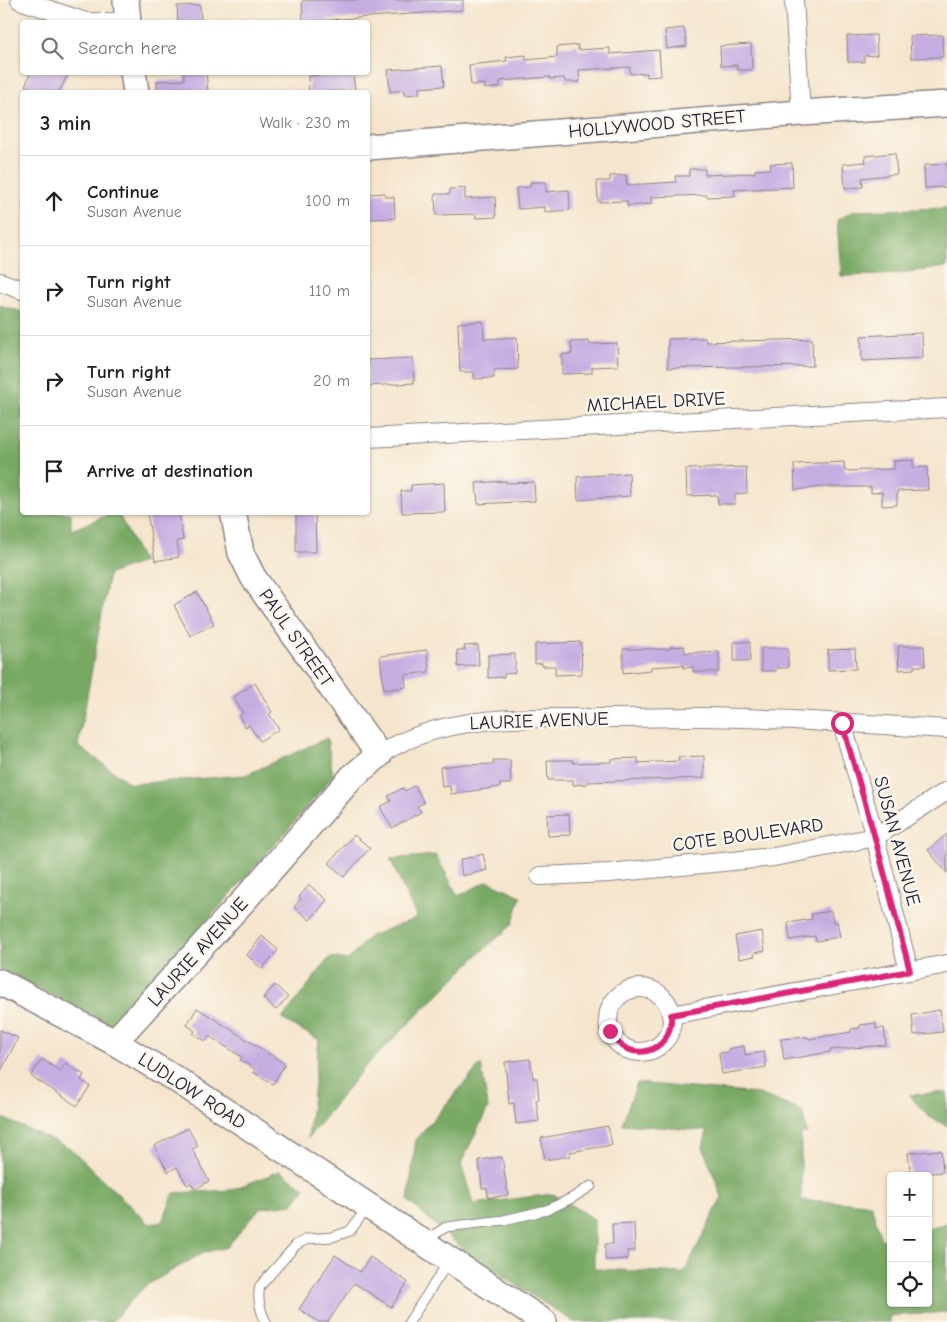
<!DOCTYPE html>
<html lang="en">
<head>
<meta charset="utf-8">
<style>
	:root { --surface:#fff; --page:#f2f2f2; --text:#202124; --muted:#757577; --line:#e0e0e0 }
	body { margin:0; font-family:"Comic Neue",sans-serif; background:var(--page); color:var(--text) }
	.controls { position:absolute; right:15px; bottom:15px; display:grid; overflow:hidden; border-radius:5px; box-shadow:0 1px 4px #0004 }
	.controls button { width:45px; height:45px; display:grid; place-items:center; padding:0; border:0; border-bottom:1px solid var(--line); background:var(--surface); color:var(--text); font:25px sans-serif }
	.stop { position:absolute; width:15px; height:15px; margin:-11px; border:4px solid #db2777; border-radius:50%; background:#fff }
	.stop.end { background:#db2777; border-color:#fff; box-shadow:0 1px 5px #0008 }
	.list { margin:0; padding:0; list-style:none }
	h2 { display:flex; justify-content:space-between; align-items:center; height:65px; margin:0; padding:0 20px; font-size:21px }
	h2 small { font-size:16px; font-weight:400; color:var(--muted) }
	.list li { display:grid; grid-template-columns:32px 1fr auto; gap:15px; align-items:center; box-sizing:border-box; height:90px; padding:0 20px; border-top:1px solid var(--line) }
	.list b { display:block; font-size:19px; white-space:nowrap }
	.list p { margin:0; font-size:16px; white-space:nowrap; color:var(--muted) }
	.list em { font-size:16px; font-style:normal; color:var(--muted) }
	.icon { flex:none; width:28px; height:28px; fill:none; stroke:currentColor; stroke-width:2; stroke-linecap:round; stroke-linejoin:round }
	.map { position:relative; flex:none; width:947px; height:1322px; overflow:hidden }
	.search { position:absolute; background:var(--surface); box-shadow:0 1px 4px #0004; left:20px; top:20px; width:350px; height:55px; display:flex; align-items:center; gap:12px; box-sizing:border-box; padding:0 18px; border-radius:5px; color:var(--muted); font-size:19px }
	.panel { position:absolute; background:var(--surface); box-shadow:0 1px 4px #0004; left:20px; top:90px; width:350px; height:425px; border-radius:5px }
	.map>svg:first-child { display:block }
	.forest { fill:#78a963; stroke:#4d664f }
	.building { fill:#c5ade2 }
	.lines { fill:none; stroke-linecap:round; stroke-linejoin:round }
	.lane-casing { stroke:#8c8484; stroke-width:11 }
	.street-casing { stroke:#8c8484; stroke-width:20 }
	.secondary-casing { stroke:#8c8484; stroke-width:28 }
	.lane { stroke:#fff; stroke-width:9 }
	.street { stroke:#fff; stroke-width:18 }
	.secondary { stroke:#fff; stroke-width:25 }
	.route { stroke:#db2777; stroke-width:6 }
	.labels { text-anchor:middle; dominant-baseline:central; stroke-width:5; stroke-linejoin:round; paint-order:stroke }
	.street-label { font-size:19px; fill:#22223b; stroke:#fbf7ec }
</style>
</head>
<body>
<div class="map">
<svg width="947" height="1322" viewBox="0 0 947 1322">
	<rect width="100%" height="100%" fill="#fbf7ec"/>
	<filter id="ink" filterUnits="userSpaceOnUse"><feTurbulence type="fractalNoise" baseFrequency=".02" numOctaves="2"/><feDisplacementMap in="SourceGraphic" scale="10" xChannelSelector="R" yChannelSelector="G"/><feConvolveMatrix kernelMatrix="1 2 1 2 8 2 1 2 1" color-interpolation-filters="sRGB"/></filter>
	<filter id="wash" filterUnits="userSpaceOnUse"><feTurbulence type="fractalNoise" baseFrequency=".0096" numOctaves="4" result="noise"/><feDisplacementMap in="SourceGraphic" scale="20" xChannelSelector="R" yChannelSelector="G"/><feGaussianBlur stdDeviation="1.12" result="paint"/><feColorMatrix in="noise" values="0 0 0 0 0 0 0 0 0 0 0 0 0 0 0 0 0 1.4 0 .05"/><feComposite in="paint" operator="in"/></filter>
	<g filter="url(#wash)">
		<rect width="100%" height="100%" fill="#f5e5cd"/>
		<g class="forest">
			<path d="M947,208V267L885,275L841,276L837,220L854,211Z"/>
			<path d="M0,305L22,312V512L71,513V530L113,513H118L143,562L109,574L78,746L131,784L246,775L327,738L333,776L284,834L114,1026L0,969Z"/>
			<path d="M436,855L458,896L488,881L521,896L512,925L483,950L363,1069L308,1138L319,1040L282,1019L330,957L348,960L370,936L417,918L390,859Z"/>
			<path d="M481,1064L488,1108L461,1163L473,1204L553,1194L594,1219V1269L684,1273L722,1197L703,1147L707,1131L622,1124L637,1083L759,1094L802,1111L807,1133L801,1134V1200L871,1204L881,1240L891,1238V1303H928V1228L947,1223V1312L889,1316L891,1322H574L472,1257L408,1201L416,1139Z"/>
			<path d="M947,1092V1126L928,1116L909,1095Z"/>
			<path d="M0,1117L70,1148L149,1224L162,1222L174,1193L231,1190L280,1171L305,1188L293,1204L260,1208L227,1247L203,1253L145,1286L111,1322H0Z"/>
		</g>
		<g id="blocks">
			<g class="building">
				<path d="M315,0H463V10L303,22L302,1Z"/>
				<path d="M200,5L201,22H178L177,6Z"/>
				<path d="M684,28L687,46L667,49L665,30Z"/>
				<path d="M876,35L877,55L864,56V62H848L847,36Z"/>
				<path d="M942,35L943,57L911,58L910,36Z"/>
				<path d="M751,44L752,70H737V65L721,66L720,46Z"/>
				<path d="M578,45V50L610,48V54L659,50L661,76L647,77V73L630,74V67L579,70L580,82H565L564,78L550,79V77L500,81V87L485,89V84L471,85L469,65L507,61L506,57L526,55V60L557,57V47Z"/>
				<path d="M442,66L444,86L419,88V94L404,95V90L390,92L388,70Z"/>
				<path d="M31,72H69L59,92H40L25,86Z"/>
				<path d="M184,72H206L208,92H157V81L184,80Z"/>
				<path d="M353,73L355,91L309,92L308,76Z"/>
				<path d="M895,153L897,174L862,178L863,187L845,188L843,164L866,162L865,156Z"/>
				<path d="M792,163L793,187L734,190L735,196L707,197V195L651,197V204L627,206V201L598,202L597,181H610V176L626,175L627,185L676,182L675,176H689V169H705V175L755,173V170L771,169L770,164Z"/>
				<path d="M947,164V187L925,188L924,165Z"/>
				<path d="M530,182H546V192L569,190L570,210L545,212V207L518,209L516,188L530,187Z"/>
				<path d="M465,188V199L495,197L496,217L476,218L475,214L436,215L435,194H450V189Z"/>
				<path d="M385,193V197H394L395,218L368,219L369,194Z"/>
				<path d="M483,321L484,339L517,337L518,369L494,370V378L474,379V372H460L458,323Z"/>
				<path d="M922,333L923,358L862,361L861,336Z"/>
				<path d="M705,338L706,342L812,339L813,366L668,368V339Z"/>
				<path d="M589,341V344L617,343L618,366L592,367V373L562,374V354H572L571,342Z"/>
				<path d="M413,358L414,383L368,386V360Z"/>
				<path d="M913,460V468L927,467L928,490L897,491V505L882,506V492L871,493V487H821L795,490L794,464L844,462L845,471L894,469V461Z"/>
				<path d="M746,467L747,493L735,494V504H718L717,495L687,496L686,469Z"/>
				<path d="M629,473L630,496L578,500L577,477Z"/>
				<path d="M506,481V483L534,482L535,501L478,504L476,483Z"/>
				<path d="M444,483L445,512L402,513L401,491H411V485Z"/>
				<path d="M147,512H179L183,540L177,541L179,557L155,561Z"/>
				<path d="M296,512H315L316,552H296Z"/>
				<path d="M197,592L214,624L190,636L174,605Z"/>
				<path d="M581,642L582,674L555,675V666H542V663L535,664V644Z"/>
				<rect x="734" y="642" width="16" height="19"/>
				<path d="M478,645L479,665L458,667L457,650H465L464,646Z"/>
				<path d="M684,646L685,653L719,651V672H694L693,667L684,668L683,665L651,667V670L623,673V649H670V647Z"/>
				<path d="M898,646H924L925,666H914V669L899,670Z"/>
				<path d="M761,648H788V668H776V671H761Z"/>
				<path d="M855,649L856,669L828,670V650Z"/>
				<path d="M427,650L429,672L405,675L406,687L384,690L380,656Z"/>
				<path d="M515,654V673L504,674V677L488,678V655Z"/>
				<path d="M255,683L272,712L269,714L279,729L260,741L249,725L245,727L239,716L243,713L233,697Z"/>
				<path d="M704,756V778L587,782V784L573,785V780H548L547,760H573V763L611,762V759L638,758V763L679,761L678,757Z"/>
				<path d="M493,760H510L511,784H500V787L451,794L450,786L442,787L440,767L466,764V765L494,764Z"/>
				<path d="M415,785L424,803L417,806L421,812L392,828L380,807L391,801L388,796L403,788L405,791Z"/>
				<path d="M569,814L570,835L548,836L547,815Z"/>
				<path d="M947,834V873L928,850Z"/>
				<path d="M354,835L370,848L344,877L329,863Z"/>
				<path d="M483,854L487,870L462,876L460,860Z"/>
				<path d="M309,885L327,900L310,920L294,907L301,899L299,897Z"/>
				<path d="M831,911L833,922H837L840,937L816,941L815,936L790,940L788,923L812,919L811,914Z"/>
				<path d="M762,931L765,951L754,953L755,956L739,959L735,936Z"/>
				<path d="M262,936L278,950L262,969L247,955Z"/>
				<path d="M275,985L288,997L276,1010L263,998Z"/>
				<path d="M197,1008L285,1064L273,1084L253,1072L255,1069L240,1060L242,1057L209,1036L206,1041L193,1034L195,1031L187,1025Z"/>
				<path d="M940,1010L943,1032L914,1035L912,1015Z"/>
				<path d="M876,1023V1029L884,1028L886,1045L830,1050V1052L784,1060L781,1039L808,1037L809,1039L851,1032V1029L860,1028V1025Z"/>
				<path d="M0,1030L18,1038L0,1073Z"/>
				<path d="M744,1046L745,1055L764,1052L766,1067L722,1074L719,1053L728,1052V1049Z"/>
				<path d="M42,1059L60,1071L66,1063L84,1075L81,1080L90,1086L77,1106L31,1076Z"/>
				<path d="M530,1059L533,1078H537L539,1099L536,1100L539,1121L516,1124L514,1103L509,1104L505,1062Z"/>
				<path d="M608,1126L612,1145L570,1152V1156L545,1160L541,1138Z"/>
				<path d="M188,1128L198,1146L192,1149L209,1181L195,1189L191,1183L187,1185L177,1167L168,1172L154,1146Z"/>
				<path d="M941,1150L943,1172L911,1175L908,1153Z"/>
				<path d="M502,1157L508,1195L488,1198L487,1188H482L479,1160Z"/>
				<path d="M634,1223L635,1251H627L628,1259L605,1260V1244H613L612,1224Z"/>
				<path d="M335,1255L360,1272L370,1257L408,1282L391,1307L354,1283L328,1322H319L299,1309Z"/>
			</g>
		</g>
	</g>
	<g filter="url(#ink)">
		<use href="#blocks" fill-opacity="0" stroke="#8c8484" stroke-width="1"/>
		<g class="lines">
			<g class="lane-casing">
				<g id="lane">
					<path d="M424,1241L446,1227L504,1220L547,1210L572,1198L591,1186"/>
					<path d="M266,1322C260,1311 257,1297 260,1286L296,1245L307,1239L332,1237L350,1231L367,1208"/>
					<path d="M409,1322L449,1261"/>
				</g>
			</g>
			<g class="street-casing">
				<g id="street">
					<path d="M20,0L86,22H117"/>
					<path d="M794,0L801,113"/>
					<path d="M0,282L22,290"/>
					<path d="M368,438L947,408"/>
					<path d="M842,723L875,837L909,971"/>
					<path d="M379,755C446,711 533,719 610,718C641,718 671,717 701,717C783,718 865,724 947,729"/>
					<path d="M540,876L609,873L774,857L875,837L947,791"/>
					<circle cx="640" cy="1020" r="32"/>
					<path d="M671,1015L947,964"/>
				</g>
			</g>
			<g class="secondary-casing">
				<g id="secondary">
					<path d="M126,0L128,22"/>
					<path d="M133,72L136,92"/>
					<path d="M368,147L801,113L947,104"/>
					<path d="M0,982L114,1042L182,1083L544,1322"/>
					<path d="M114,1042L246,898L352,777L379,755L253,577L241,553L233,512"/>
				</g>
			</g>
			<use href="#lane" class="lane"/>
			<use href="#street" class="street"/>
			<use href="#secondary" class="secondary"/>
		</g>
	</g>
	<g class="lines" filter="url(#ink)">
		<path class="route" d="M610,1031C626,1066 674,1054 671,1015L910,971L875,838L842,723"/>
	</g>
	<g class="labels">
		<g class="street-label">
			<text transform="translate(657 124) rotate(-5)">HOLLYWOOD STREET</text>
			<text transform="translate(656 402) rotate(-3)">MICHAEL DRIVE</text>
			<text transform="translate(296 638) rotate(55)">PAUL STREET</text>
			<text transform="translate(539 721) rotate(-2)">LAURIE AVENUE</text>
			<text transform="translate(748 835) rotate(-8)">COTE BOULEVARD</text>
			<text transform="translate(897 841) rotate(75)">SUSAN AVENUE</text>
			<text transform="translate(198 952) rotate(-48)">LAURIE AVENUE</text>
			<text transform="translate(192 1091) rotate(33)">LUDLOW ROAD</text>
		</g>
	</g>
</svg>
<div class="controls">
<button>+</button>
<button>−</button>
<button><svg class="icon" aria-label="locate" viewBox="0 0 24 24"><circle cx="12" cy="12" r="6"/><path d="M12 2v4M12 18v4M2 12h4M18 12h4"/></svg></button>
</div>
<div class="stop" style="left:842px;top:723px"></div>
<div class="stop end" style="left:610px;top:1031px"></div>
<div class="search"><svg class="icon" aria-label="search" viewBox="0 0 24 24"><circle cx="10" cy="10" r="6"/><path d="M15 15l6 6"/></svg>Search here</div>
<section class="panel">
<h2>3 min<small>Walk · 230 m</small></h2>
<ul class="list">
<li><svg class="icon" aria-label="ahead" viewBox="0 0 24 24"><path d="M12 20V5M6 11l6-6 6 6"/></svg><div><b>Continue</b><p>Susan Avenue</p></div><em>100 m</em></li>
<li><svg class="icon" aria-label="right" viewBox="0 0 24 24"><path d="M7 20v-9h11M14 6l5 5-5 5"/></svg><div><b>Turn right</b><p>Susan Avenue</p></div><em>110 m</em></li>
<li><svg class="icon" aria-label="right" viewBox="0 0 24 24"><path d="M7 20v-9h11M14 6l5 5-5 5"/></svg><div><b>Turn right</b><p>Susan Avenue</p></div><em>20 m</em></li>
<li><svg class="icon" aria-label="arrive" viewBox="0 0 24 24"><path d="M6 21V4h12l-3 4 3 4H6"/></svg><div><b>Arrive at destination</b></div></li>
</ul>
</section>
</div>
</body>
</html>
